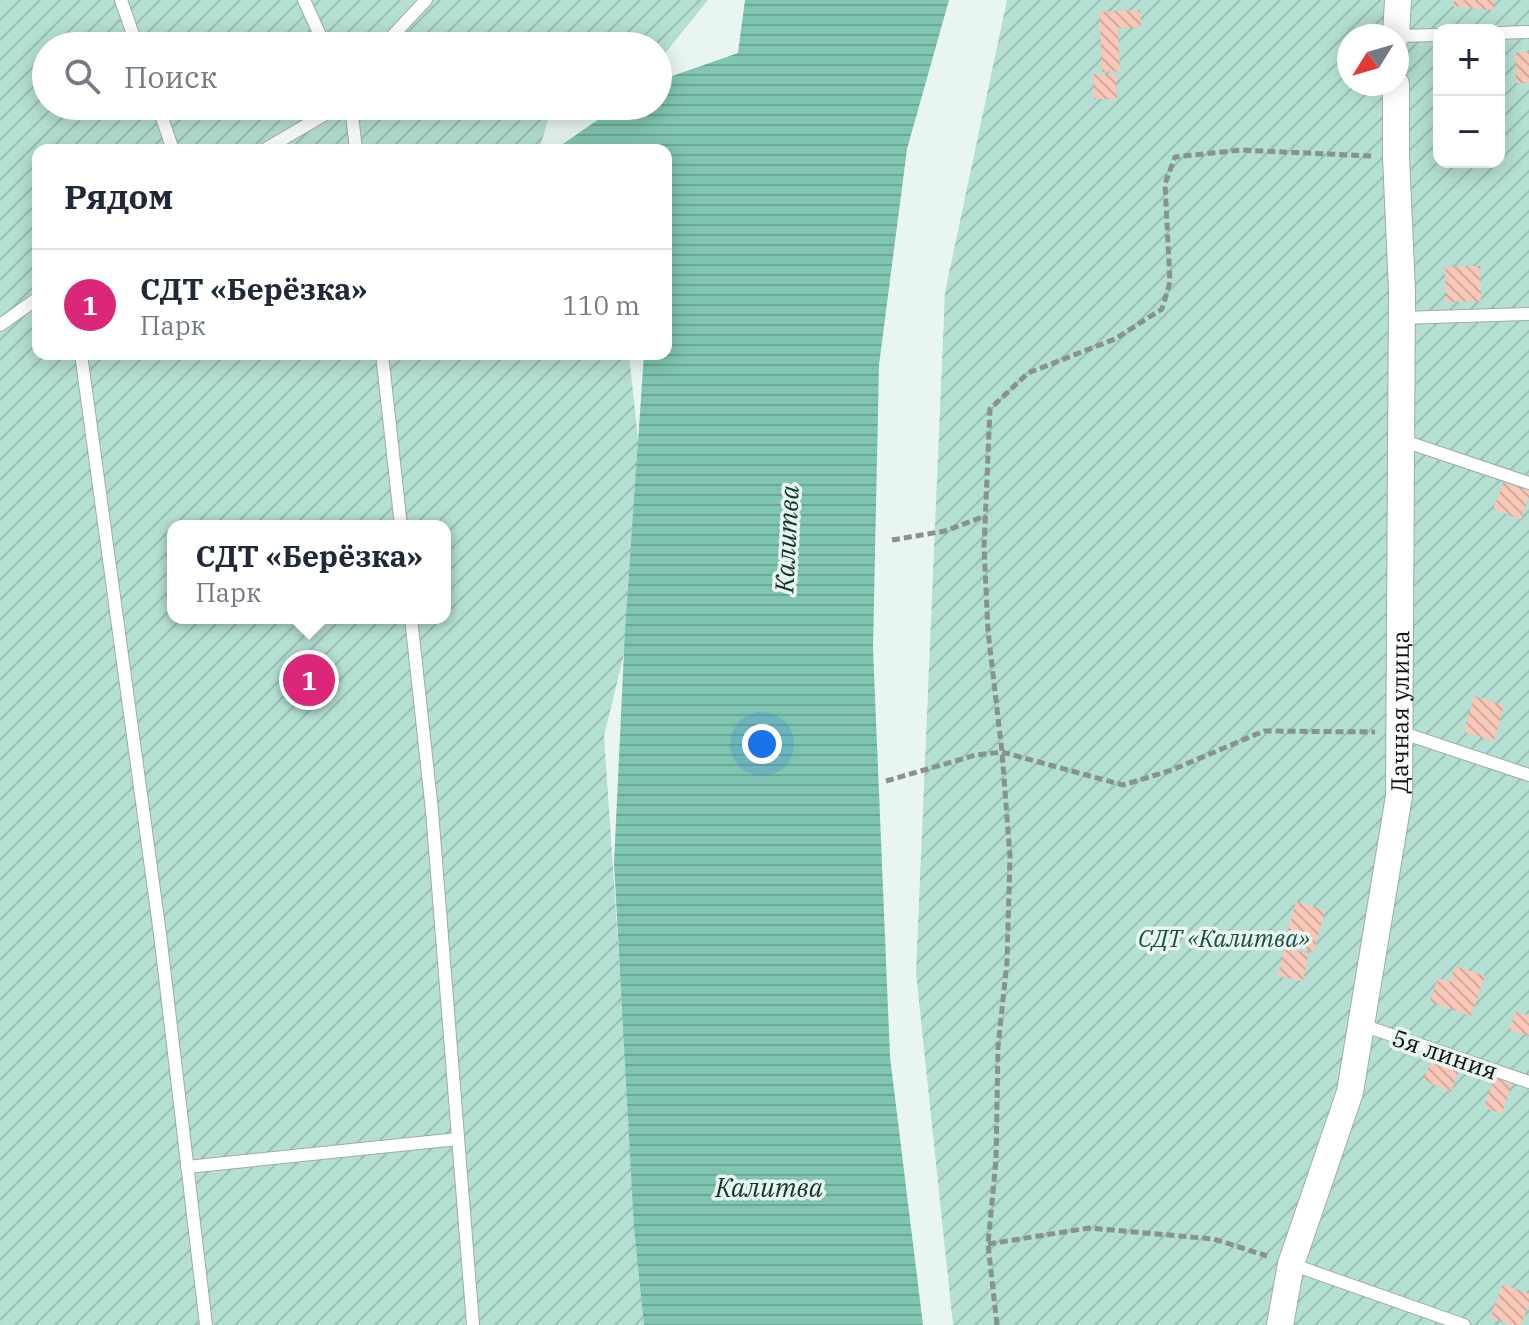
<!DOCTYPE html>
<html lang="ru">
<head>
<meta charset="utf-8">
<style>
	:root { --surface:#fff; --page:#f2f2f3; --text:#1f2937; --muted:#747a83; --line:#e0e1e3; --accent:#db2777 }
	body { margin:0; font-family:"IBM Plex Serif",serif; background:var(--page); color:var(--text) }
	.controls { position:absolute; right:24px; top:24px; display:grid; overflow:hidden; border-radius:16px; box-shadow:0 4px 20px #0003 }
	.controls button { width:72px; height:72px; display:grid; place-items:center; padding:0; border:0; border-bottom:2px solid var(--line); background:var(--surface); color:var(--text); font:40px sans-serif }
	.compass { position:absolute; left:1337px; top:24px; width:72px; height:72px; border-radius:50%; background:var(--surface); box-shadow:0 4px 20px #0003; rotate:233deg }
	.you { position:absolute; left:762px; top:744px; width:28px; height:28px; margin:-20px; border:6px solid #fff; border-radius:50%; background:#1a73e8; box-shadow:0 0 0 12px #1a73e833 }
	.badge { display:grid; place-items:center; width:52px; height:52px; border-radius:50%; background:var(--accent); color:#fff; font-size:26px; font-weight:700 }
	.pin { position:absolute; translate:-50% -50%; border:4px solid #fff; box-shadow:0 2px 8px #0006 }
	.popup { position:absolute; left:167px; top:520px; width:284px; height:104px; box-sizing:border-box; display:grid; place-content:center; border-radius:16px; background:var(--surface); filter:drop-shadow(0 2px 6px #0005); font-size:26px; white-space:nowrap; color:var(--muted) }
	.popup b { font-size:30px; color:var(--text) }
	.popup::after { content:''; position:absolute; left:50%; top:100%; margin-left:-16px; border:16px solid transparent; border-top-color:var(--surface) }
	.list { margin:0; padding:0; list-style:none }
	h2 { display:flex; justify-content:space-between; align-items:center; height:104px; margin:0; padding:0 32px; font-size:34px }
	h2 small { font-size:26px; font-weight:400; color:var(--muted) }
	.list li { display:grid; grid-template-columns:52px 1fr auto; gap:24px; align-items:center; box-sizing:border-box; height:112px; padding:0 32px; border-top:2px solid var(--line) }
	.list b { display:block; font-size:30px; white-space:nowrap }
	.list p { margin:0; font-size:26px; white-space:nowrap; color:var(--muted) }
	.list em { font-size:26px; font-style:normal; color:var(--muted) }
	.icon { flex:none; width:44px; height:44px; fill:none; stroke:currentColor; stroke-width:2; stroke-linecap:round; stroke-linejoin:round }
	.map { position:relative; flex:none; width:1529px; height:1325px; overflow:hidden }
	.search { position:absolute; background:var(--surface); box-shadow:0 4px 20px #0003; left:32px; top:32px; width:640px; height:88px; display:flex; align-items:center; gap:20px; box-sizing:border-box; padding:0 28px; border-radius:44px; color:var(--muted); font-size:30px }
	.panel { position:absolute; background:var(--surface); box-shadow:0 4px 20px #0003; left:32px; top:144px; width:640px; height:216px; border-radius:16px }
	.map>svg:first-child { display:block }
	.garden { fill:url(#garden-furrows); fill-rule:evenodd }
	.water { fill:url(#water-rules) }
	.building { fill:url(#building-back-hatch) }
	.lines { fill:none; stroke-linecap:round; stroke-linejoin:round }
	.lane-casing { stroke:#9eaba7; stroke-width:14 }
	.street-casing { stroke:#9eaba7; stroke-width:28 }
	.path { stroke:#88928f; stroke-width:5; stroke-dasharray:8 4; stroke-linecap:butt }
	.lane { stroke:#fff; stroke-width:12 }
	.street { stroke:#fff; stroke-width:26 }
	.labels { text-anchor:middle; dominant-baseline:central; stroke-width:7; stroke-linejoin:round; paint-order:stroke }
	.street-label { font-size:24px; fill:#0f1412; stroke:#e8f5f1 }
	.park-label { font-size:24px; font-style:italic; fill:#175043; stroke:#e8f5f1 }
	.water-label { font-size:26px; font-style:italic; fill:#13352c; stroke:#e8f5f1 }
</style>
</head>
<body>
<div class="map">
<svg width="1529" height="1325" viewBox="0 0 1529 1325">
	<defs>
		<pattern id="garden-furrows" width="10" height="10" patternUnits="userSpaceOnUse" patternTransform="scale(2)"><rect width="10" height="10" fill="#b4e0d3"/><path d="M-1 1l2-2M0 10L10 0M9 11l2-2" fill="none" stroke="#9abfb4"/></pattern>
		<pattern id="water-rules" width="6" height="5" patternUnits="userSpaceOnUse" patternTransform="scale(2)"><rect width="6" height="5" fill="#80c5b1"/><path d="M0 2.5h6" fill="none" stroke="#6da897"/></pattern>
		<pattern id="building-back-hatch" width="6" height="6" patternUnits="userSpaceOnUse" patternTransform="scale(2)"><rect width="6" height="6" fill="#f8c7b7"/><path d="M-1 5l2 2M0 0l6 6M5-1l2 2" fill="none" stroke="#d3aa9c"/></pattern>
	</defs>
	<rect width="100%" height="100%" fill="#e8f5f1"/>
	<g class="garden">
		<path d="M0,0H708L658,62V46H46V106H578L548,120L539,150H38V354H629L647,526L631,625L604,736L633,1162L653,1325H0ZM173,526H445V618H173Z"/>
		<path d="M1007,0H1529V1325H953L916,973L945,292ZM1439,30H1499V162H1439ZM1349,36H1397V84H1349Z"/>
	</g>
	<path class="water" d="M745,0H949L907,149L879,365L873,648L890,1057L923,1325H644L634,1227L614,863L625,631L644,354H666V150H554L618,106H658V81L738,53Z"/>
	<g class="building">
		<path d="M1454,0H1495L1494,10L1453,6Z"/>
		<path d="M1140,10L1141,27L1118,28L1120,71L1102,72L1099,12Z"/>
		<path d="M1529,52V83H1516L1515,53Z"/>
		<path d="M1093,74H1117V99H1094Z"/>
		<path d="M1480,266L1481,301L1446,302L1445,267Z"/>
		<path d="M1504,481L1529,490V497L1521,519L1493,509Z"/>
		<path d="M1474,696L1504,706L1494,741L1464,732Z"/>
		<path d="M1296,902L1325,910L1314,952L1284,943Z"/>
		<path d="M1284,948L1309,953L1303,981L1278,976Z"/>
		<path d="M1455,966L1485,976L1471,1016L1430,1002L1438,978L1450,982Z"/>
		<path d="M1516,1011L1529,1016V1036L1509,1029Z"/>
		<path d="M1433,1057L1460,1068L1451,1092L1423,1080Z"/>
		<path d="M1494,1077L1512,1084L1502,1114L1484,1107Z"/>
		<path d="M1503,1284L1529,1294V1304L1521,1325H1510L1490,1317Z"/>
	</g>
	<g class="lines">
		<g class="lane-casing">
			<g id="lane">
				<path d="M121,0L137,46"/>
				<path d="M304,0L325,46"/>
				<path d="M1499,33L1529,32"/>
				<path d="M1397,36L1439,35"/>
				<path d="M383,46L426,0"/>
				<path d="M158,106L173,150"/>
				<path d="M351,106L356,150"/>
				<path d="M264,150L339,106"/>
				<path d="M1402,318L1529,314"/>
				<path d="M0,325L38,298"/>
				<path d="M81,354L160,934L206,1325"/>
				<path d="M382,354L401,526"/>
				<path d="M1401,440L1529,483"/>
				<path d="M411,618L432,811L473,1325"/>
				<path d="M1400,732L1529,775"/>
				<path d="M1362,1025L1529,1082"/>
				<path d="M187,1167L458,1139"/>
				<path d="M1291,1264L1464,1325"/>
			</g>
		</g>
		<g class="street-casing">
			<g id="street">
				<path d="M1396,36L1398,0"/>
				<path id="s1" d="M1280,1325L1291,1264L1350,1092L1399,796L1402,290L1396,157V84"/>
			</g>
		</g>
		<g class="path">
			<path d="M892,540L945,531L985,516"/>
			<path d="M886,781L976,755L1002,752L1123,785L1172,770L1264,731L1375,732"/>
			<path d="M988,1244L1089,1228L1214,1239L1267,1256"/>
			<path d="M997,1325L988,1244L996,1160L998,1047L1007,962L1010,856L1002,752L988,631L984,547L990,409L1028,373L1115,339L1162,309L1170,282L1165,184L1175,157L1241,150L1371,156"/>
		</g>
		<use href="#lane" class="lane"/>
		<use href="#street" class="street"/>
	</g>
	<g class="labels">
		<g class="street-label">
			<text stroke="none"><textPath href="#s1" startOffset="628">Дачная улица</textPath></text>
			<text transform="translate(1445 1054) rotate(19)">5я линия</text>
		</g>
		<g class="park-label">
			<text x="1224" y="938">СДТ «Калитва»</text>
		</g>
		<g class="water-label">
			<text transform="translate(786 539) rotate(-87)">Калитва</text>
			<text x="769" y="1187">Калитва</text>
		</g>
	</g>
</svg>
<div class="controls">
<button>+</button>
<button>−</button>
</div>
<svg class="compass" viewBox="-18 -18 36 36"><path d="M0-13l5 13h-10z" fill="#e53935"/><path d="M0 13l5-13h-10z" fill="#747a83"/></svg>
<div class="you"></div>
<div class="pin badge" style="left:309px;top:680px">1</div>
<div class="popup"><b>СДТ «Берёзка»</b>Парк</div>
<div class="search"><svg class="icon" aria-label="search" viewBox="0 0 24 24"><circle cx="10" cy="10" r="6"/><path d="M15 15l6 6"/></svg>Поиск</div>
<section class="panel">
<h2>Рядом<small></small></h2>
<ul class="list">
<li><span class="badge">1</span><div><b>СДТ «Берёзка»</b><p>Парк</p></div><em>110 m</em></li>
</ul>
</section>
</div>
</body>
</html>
